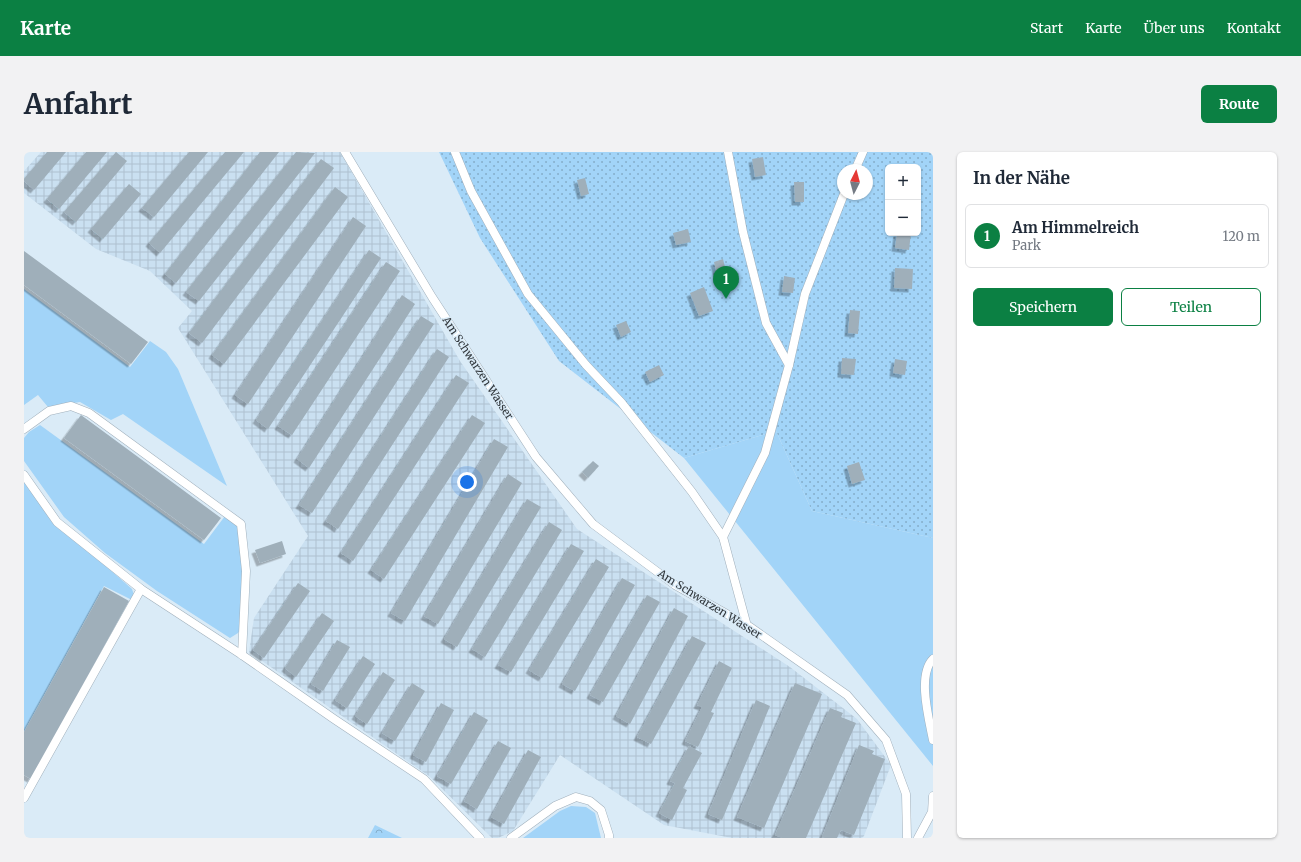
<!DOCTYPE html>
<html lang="de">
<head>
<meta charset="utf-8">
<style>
	:root { --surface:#fff; --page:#f2f2f3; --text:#1f2937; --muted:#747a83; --line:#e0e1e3; --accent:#0b8043 }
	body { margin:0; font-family:Merriweather,serif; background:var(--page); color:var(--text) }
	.controls { position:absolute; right:12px; top:12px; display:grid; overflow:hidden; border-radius:6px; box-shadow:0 1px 3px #0004 }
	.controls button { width:36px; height:36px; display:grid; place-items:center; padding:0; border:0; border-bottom:1px solid var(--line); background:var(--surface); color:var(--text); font:20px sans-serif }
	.compass { position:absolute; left:813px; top:12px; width:36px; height:36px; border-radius:50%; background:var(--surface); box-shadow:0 1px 3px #0004; rotate:6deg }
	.you { position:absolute; left:443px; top:330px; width:14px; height:14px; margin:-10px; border:3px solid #fff; border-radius:50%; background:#1a73e8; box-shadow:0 0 0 6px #1a73e833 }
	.badge { display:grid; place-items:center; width:26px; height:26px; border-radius:50%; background:var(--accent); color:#fff; font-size:13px; font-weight:700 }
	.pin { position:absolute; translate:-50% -33px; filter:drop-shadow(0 1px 2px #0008) }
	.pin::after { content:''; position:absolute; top:21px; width:14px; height:12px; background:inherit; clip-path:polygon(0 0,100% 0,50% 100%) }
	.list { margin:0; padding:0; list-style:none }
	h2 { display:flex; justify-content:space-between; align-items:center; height:52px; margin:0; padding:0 16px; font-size:17px }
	h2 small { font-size:13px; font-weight:400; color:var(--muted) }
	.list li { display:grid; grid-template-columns:26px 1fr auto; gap:12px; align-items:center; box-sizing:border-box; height:64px; margin:0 8px 8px; padding:0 8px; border:1px solid var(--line); border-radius:6px }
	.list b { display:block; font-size:15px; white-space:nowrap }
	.list p { margin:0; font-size:13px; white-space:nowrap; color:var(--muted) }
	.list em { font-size:13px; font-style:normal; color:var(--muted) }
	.actions { display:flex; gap:8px; padding:12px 16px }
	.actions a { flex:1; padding:9px 0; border:1px solid var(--accent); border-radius:6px; text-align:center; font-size:14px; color:var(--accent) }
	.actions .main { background:var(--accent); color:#fff }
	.map { position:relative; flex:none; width:909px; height:686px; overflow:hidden; border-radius:6px }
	header { display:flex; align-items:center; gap:24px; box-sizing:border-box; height:56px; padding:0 20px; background:var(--accent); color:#fff }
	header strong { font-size:19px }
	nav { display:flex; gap:22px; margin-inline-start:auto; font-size:14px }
	.intro { display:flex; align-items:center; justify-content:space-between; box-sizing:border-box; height:96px; padding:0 24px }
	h1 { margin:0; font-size:28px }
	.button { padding:10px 18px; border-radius:6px; background:var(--accent); color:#fff; font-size:14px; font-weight:700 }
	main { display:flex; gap:24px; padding:0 24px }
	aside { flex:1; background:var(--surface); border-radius:6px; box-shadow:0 1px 3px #0004 }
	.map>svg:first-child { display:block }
	.industrial { fill:url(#industrial-grid) }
	.grass { fill:#a2d4f8 }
	.park { fill:url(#park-crowns) }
	.garden { fill:url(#garden-dots); fill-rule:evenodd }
	.building { fill:#9fafba; filter:url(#shadow) }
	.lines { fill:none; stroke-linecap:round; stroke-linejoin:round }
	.service-casing { stroke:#a1b0bc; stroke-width:9 }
	.service { stroke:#fff; stroke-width:8 }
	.labels { text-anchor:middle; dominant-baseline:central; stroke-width:3; stroke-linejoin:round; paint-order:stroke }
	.street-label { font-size:11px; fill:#30363b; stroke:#daebf7 }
</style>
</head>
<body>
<header>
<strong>Karte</strong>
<nav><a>Start</a><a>Karte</a><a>Über uns</a><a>Kontakt</a></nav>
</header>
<div class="intro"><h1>Anfahrt</h1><a class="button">Route</a></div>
<main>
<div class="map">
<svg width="909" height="686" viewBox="0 0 909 686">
	<defs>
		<pattern id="industrial-grid" width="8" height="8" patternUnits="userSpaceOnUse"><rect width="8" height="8" fill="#cae0f1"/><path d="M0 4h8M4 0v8" fill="none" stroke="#aec1d0"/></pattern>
		<pattern id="park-crowns" width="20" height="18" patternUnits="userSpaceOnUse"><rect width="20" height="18" fill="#a2d4f8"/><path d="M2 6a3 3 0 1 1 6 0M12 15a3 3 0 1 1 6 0" fill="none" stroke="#84adca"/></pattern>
		<pattern id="garden-dots" width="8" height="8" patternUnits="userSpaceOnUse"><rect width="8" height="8" fill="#a2d4f8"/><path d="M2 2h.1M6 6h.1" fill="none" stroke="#84adca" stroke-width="1.8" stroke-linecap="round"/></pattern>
		<filter id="shadow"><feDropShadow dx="-3.5" dy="3.5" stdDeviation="0" flood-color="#0004"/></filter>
	</defs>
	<rect width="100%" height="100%" fill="#daebf7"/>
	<path class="industrial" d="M17,0H316L436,209L553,377L766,515L833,567L867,613L840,684L838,686H708L640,673L536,603L489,679L474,686H468L405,624L225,500L230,466L284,384L154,176L168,159L126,119L72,97L0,41V19Z"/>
	<g class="grass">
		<path d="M0,137L106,215L126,189L142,200L154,217L203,334L99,262L87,268L56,250L24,255L14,243L0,253Z"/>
		<path d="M16,273L180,392L201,364C204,367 210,370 213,374C223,387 218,456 218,475L214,481L206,486L133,439L81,401L40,365L0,309V286L5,280Z"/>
		<path d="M752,279L788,359L909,386V614L660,306Z"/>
		<path d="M0,328L42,379L108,437L110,443L108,448L80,434L0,580Z"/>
		<path d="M547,654L562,655L571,661L577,686H499L536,659Z"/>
	</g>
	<path class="park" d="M351,673L378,686H344Z"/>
	<path class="garden" d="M415,0H909V386L788,359L752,279L660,306L535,209L456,86ZM864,15H894V81H864ZM819,18H843V42H819Z"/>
	<g class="building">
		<path d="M23,0H42L10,38L0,29V27Z"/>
		<path d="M62,0H83L35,57L23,47Z"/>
		<path d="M92,0L103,9L52,70L40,60Z"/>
		<path d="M165,0H184L130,65L118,56Z"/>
		<path d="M201,0H220L136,101L125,91Z"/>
		<path d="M236,0H255L152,131L141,122Z"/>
		<path d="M272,0L291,1L175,149L162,140Z"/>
		<path d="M739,5L742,23L731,25L728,7Z"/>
		<path d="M297,7L310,16L178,191L165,181Z"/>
		<path d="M561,26L565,42L557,44L553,28Z"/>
		<path d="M770,30H780V50H771Z"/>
		<path d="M105,32L117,42L79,87L67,77Z"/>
		<path d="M311,35L324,45L200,212L188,203Z"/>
		<path d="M329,65L342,74L224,252L211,243Z"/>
		<path d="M664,77L667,90L652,93L649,81Z"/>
		<path d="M873,81H887L885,98L871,96Z"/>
		<path d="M345,98L357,106L244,277L232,268Z"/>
		<path d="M0,99L124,190L107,212L0,133Z"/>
		<path d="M699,107L703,123L694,126L690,110Z"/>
		<path d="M362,110L376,119L268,283L254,274Z"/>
		<path d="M871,116L889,117L888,137L870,136Z"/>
		<path d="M760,124L771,126L769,141L758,140Z"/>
		<path d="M680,135L689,159L675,164L666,141Z"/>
		<path d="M378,143L391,152L285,316L273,307Z"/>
		<path d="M826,158L836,159L834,182L824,181Z"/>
		<path d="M397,164L410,172L288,361L275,353Z"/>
		<path d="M602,169L607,180L597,185L592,173Z"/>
		<path d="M413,197L425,205L314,377L302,369Z"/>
		<path d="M818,206L832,207L830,223L817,222Z"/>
		<path d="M871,207L883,209L881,223L869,221Z"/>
		<path d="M635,213L640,223L626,230L621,220Z"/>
		<path d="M432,223L445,231L329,409L317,401Z"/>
		<path d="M57,263L197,366L180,388L40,286Z"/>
		<path d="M448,263L461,271L360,427L347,418Z"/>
		<path d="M470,287L484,295L381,469L367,461Z"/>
		<path d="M569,309L575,314L564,326L558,320Z"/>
		<path d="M835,310L841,328L828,332L823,314Z"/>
		<path d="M484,322L498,331L414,472L400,464Z"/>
		<path d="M503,347L517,355L433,495L420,487Z"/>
		<path d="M525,370L538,378L461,505L448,497Z"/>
		<path d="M258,389L262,402L236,411L231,398Z"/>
		<path d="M547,392L560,399L487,520L474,513Z"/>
		<path d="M572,407L585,415L518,526L505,518Z"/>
		<path d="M598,426L611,433L551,539L538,532Z"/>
		<path d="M274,431L286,439L240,506L229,498Z"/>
		<path d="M80,435L105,449L7,627L0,623V580Z"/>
		<path d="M623,443L636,450L579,550L566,543Z"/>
		<path d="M650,456L664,464L606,572L592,564Z"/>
		<path d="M298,461L310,469L272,525L261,516Z"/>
		<path d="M668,484L682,491L627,592L613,585Z"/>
		<path d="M313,488L326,495L299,539L287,532Z"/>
		<path d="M339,504L351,512L323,556L311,548Z"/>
		<path d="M695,509L708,516L687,560L690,561L674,595L661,589L678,555L673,553Z"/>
		<path d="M359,520L371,528L343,572L331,564Z"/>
		<path d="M388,531L401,539L371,589L358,581Z"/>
		<path d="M771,531L798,542L740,676L713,665Z"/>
		<path d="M732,548L746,554L698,668L684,662Z"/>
		<path d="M417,551L430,558L402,610L389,603Z"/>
		<path d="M806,556L819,561L817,565L832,571L782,686H758L751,683Z"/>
		<path d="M450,560L464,568L427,632L413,624Z"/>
		<path d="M474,589L487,596L453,657L440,649Z"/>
		<path d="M835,593L850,599L848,602L861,607L830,683L817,678L813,686H801L798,685Z"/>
		<path d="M665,594L678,601L659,636L663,638L648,668L635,661L651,631L646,629Z"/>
		<path d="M504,598L517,605L480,672L467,665Z"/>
	</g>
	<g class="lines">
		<g class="service-casing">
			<g id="service">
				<path d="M321,0L408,145L512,305L569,372L651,433L726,475L823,543L862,588L882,642L883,686"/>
				<path d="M431,0L447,39L504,142L562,213L597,250L668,340L699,385"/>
				<path d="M704,0L719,80L742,171L765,213"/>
				<path d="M831,18L839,0"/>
				<path d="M0,277L25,259L47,254L65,261L217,372L222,419L218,503"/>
				<path d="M0,323L33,370L117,437L218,503L310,567L400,627L456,686"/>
				<path d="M723,474L699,385L741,301L765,213L781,142L820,42"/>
				<path d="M909,507C893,523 905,567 909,588"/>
				<path d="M0,646L117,437"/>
				<path d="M487,686L531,654L552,645L566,649L577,658L585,683V686"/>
				<path d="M894,686L908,660L909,644"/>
			</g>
		</g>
		<use href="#service" class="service"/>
	</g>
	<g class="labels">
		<g class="street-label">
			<text transform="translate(454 216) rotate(57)">Am Schwarzen Wasser</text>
			<text transform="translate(686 452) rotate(32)">Am Schwarzen Wasser</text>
		</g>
	</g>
</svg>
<div class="controls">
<button>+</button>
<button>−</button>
</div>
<svg class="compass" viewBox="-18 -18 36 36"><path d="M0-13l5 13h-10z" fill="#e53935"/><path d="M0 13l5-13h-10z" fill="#747a83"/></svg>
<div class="you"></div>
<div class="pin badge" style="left:702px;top:147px">1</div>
</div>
<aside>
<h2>In der Nähe<small></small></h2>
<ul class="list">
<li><span class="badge">1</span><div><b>Am Himmelreich</b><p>Park</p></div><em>120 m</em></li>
</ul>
<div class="actions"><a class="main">Speichern</a><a>Teilen</a></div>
</aside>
</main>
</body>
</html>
